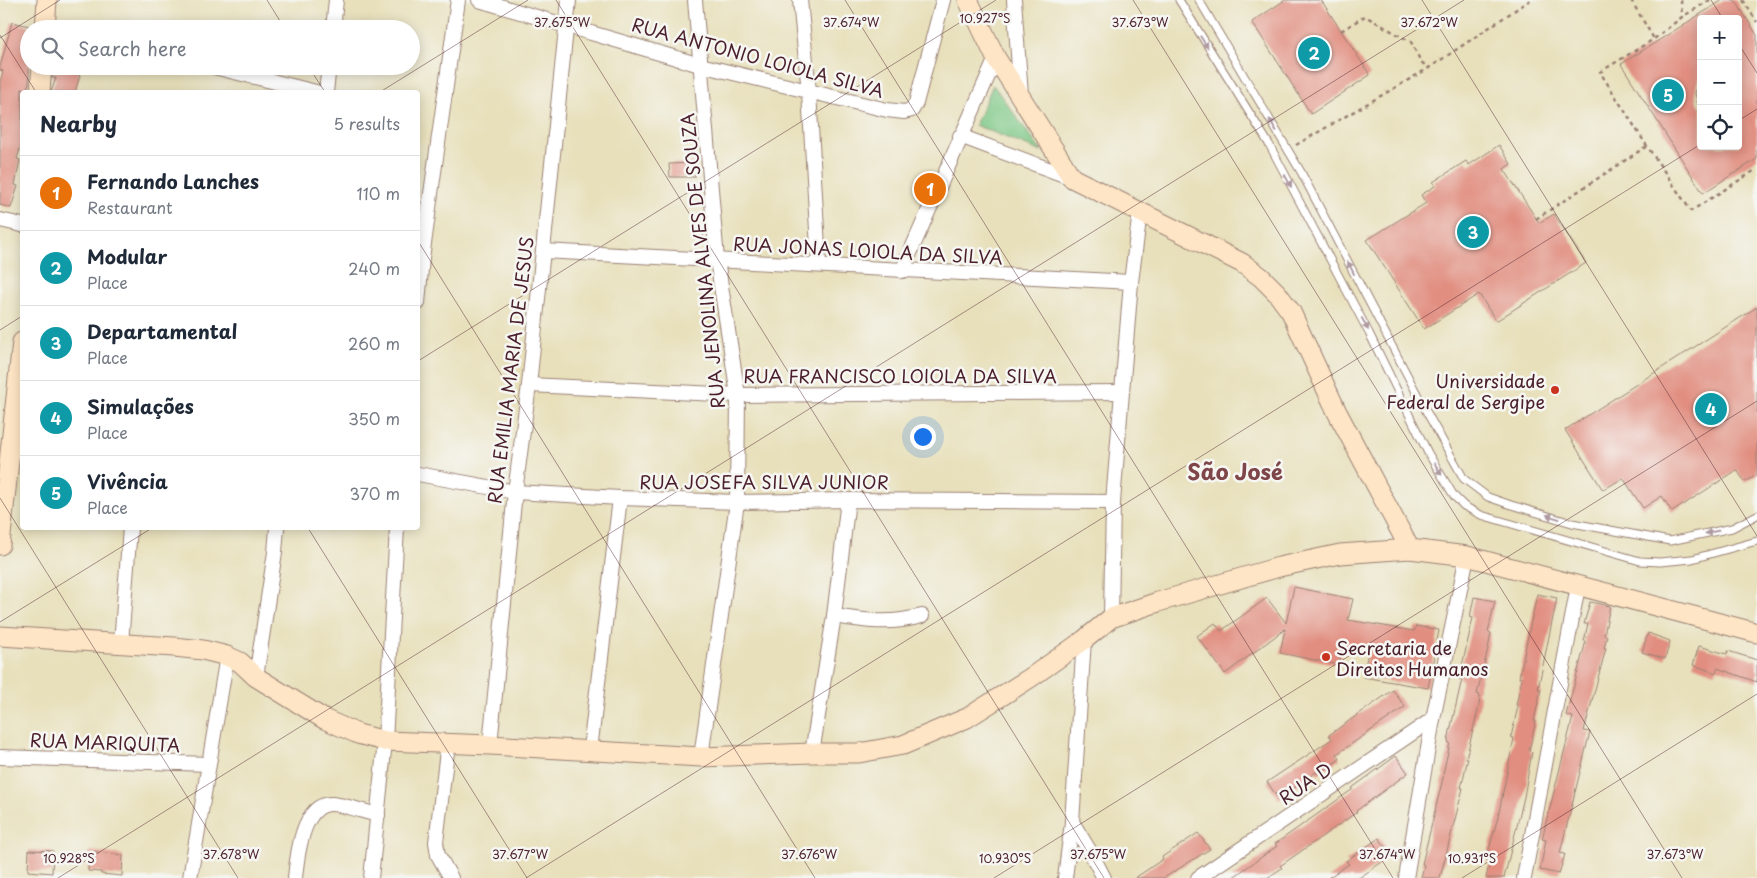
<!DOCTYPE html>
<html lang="en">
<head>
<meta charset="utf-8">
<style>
	:root { --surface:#fff; --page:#f6f6f7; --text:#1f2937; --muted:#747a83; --line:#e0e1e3; --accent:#1a73e8 }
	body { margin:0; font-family:"Playpen Sans",sans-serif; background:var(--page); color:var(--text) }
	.controls { position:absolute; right:15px; top:15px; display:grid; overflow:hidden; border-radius:5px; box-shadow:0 2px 12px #0003 }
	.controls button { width:45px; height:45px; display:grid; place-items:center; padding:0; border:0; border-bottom:1px solid var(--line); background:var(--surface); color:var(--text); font:25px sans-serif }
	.you { position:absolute; left:922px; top:436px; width:18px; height:18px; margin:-12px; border:4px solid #fff; border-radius:50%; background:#1a73e8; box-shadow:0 0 0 8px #1a73e833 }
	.badge { display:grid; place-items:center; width:32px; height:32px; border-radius:50%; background:var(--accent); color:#fff; font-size:16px; font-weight:700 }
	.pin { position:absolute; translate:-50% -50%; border:2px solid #fff; box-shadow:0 1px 5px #0006 }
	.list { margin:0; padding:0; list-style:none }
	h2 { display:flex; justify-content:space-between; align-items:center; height:65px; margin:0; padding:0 20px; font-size:21px }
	h2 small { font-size:16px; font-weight:400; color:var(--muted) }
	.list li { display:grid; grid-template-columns:32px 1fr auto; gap:15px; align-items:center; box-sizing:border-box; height:75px; padding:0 20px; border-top:1px solid var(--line) }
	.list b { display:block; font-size:19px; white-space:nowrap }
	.list p { margin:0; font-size:16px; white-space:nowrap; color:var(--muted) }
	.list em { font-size:16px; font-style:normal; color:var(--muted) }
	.icon { flex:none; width:28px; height:28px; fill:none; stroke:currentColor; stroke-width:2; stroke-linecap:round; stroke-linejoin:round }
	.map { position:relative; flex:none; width:1757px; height:878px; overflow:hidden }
	.search { position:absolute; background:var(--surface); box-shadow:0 2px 12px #0003; left:20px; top:20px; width:400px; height:55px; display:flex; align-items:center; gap:12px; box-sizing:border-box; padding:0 18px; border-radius:28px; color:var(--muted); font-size:19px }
	.panel { position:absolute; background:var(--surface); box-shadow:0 2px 12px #0003; left:20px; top:90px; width:400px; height:440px; border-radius:5px }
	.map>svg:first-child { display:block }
	.green { fill:#7dc785; stroke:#647358 }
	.building { fill:#e18e80; fill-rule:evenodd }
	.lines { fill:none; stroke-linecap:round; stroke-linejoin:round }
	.lane-casing { stroke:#998073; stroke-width:9 }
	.street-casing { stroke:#998073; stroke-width:16 }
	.secondary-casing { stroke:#998073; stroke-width:21 }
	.path { stroke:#998073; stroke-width:2.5; stroke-dasharray:4 4; stroke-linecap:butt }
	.lane { stroke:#fff; stroke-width:7 }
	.street { stroke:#fff; stroke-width:14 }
	.secondary { stroke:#fee5c5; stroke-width:19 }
	.oneway { fill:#ae9aa0 }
	.ticks { fill:none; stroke:#4a1f2b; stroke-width:1; stroke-opacity:0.45 }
	.poi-dot { fill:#c8321e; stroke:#f6f6f2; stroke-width:2 }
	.labels { text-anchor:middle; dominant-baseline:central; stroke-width:5; stroke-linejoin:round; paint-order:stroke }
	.street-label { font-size:18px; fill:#4a1f2b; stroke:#f6f6f2 }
	.poi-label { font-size:18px; fill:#4a1f2b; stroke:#f6f6f2; text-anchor:end }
	.district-label { font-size:22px; font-weight:bold; fill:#7f4649; stroke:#f6f6f2 }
	.ticks-label { font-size:12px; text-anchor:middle; fill:#4a1f2b; stroke:#f6f6f2; stroke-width:5; stroke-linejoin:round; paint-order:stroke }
</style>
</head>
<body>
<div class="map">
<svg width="1757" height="878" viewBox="0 0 1757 878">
	<rect width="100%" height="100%" fill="#f6f6f2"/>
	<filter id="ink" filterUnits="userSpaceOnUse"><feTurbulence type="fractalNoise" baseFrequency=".02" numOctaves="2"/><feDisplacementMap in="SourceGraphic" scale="10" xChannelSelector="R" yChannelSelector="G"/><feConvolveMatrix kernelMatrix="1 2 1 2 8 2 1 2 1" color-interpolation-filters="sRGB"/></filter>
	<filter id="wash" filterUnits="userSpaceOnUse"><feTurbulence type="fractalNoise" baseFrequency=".0096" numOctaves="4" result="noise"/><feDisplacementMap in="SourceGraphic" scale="20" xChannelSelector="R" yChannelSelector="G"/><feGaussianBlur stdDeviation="1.12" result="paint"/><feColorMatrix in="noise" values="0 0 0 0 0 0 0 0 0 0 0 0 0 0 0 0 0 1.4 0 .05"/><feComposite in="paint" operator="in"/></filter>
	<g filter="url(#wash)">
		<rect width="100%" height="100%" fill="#e8e0bb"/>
		<path class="green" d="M993,85L1042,152L975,125Z"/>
		<g id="blocks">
			<g class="building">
				<path d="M1285,0H1321L1370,75L1311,114L1252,22Z"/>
				<path d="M1723,0H1735L1757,35V159L1703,193L1621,64ZM1701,19H1738V146H1701V107L1697,102L1695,93L1697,83L1701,77Z"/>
				<path d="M12,22L29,26V82L27,89H22V142L17,159L20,160L15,185L18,186L11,208L0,205V82L3,71L0,70V67Z"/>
				<path d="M55,66H81L78,75H80L75,92H51L56,78H52Z"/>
				<path d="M1499,145L1511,164L1504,169L1539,223L1554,214L1586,263L1496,321L1479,294L1424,329L1367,240L1426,203L1421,195L1435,186L1433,182L1466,161L1469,165Z"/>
				<path d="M695,163V177H670L669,164Z"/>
				<path d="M1757,307V475L1745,482L1737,470L1672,512L1662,496L1643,508L1623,478L1603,490L1565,430Z"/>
				<path d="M1294,587L1353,599L1348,620L1414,631L1416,626L1439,630L1428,688L1363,677L1368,652L1342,648L1339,665L1280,653L1285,629L1225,674L1197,636L1215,623L1221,631L1267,598L1286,623Z"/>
				<path d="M1537,594L1557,598L1538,689H1541L1534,721H1536L1529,751L1532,752L1530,763L1524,797L1504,878H1486L1490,861L1486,860L1498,817L1514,738L1511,737L1518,706L1516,705L1522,678H1519Z"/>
				<path d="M1474,597L1495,601L1488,632L1491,633L1489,644L1477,694L1480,695L1479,706L1466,758H1468L1461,788H1463L1440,878H1421L1424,865L1422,864L1444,774H1443L1450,743L1448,742L1450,731L1462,679H1459L1473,618L1470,617Z"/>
				<path d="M1590,602L1610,606L1604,635L1607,636L1604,648H1606L1584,731L1590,732L1560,853L1565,854L1559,874L1540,870L1546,840L1542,839L1573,717L1566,715L1586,641H1584L1588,624H1584Z"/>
				<path d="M1648,633L1670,641L1665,659L1642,652Z"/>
				<path d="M1699,646L1727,654L1728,651L1757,660V682L1717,668L1716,673L1693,665Z"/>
				<path d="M1393,690L1405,707L1337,754L1340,759L1318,774L1316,772L1279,799L1267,782L1332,739L1329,735Z"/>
				<path d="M1396,756L1408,773L1356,811L1357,812L1280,866L1282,868L1267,878H1232L1277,846L1275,844L1353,789L1352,788Z"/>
				<path d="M1198,833L1210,849L1164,878H1135L1163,859L1162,857Z"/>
				<path d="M1379,838L1392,855L1359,878H1328L1349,864L1346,861Z"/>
				<path d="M29,850L53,851L52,873L28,871Z"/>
				<path d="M89,851L123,855L122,876L101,874V872L88,871Z"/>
			</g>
		</g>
	</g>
	<g filter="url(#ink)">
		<use href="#blocks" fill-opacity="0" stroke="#998073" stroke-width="1"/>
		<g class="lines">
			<g class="lane-casing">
				<g id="lane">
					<path d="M1179,0L1269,144L1369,333L1428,453L1454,496L1464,506L1481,515L1640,561L1660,562L1692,559L1757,541"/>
					<path d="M1199,0L1301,172L1426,411L1464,479L1488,497L1511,505L1572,523L1670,541L1732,528L1757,515"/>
				</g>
			</g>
			<g class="street-casing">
				<g id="street">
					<path d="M479,0L700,65L887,110L904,112L912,110L916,103L943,0"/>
					<path d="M695,0L717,260L738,395L737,502L701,757"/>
					<path d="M800,0L809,92L819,265"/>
					<path d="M1014,0L1021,95"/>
					<path d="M46,25L59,29"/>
					<path d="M333,29L336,0"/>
					<path d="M210,66L316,92"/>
					<path d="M326,92L329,66"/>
					<path d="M960,136L1072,178"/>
					<path d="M0,220L22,225"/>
					<path d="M543,251L1131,282"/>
					<path d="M902,271L996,58"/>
					<path d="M418,303L422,258L458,0"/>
					<path d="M529,385L738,395L1122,392"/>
					<path d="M418,474L515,492L620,498L737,502L848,500L1113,502"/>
					<path d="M834,616C868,621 888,625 922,616"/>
					<path d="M1111,618L1113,502L1131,282L1140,212"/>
					<path d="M121,643L130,528"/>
					<path d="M256,677L275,552L277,528"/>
					<path d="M448,743L436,842L438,855L451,878"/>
					<path d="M490,745L515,492L529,385L569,0"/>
					<path d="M590,750L620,498"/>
					<path d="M812,753L834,616L848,500"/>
					<path d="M0,757L209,764"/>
					<path d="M1072,822L1092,855L1104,878"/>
					<path d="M190,878L227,656"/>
					<path d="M295,878C297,857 302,803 332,804C346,805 364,812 378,815"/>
					<path d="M371,878L385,741L397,528"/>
					<path d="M1065,878L1072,822L1084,640"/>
					<path d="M1198,878L1433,719"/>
					<path d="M1406,878L1433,719L1467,556"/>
					<path d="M1524,878L1578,586"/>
				</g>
			</g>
			<g class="secondary-casing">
				<g id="secondary">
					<path d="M968,0L996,58L1072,178L1242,263L1261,277L1277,293L1291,312L1337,412L1410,549"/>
					<path d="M45,29L47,0"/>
					<path d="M40,92L42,66"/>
					<path d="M0,545L22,342"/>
					<path d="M0,636L174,647L203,650L227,656L240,662L256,677L324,719L358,734L385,741L490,745L701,757L812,753H859L903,745L967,718L1030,678L1084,640L1111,618L1158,602L1279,567L1340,554L1410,549L1467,556L1757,633"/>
				</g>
			</g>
			<g class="path">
				<path d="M1631,0L1654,39"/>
				<path d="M1681,0L1682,17"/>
				<path d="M1710,0L1682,17L1654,39L1600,72L1647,146L1691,211L1757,169"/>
				<path d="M1743,0L1757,22"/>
				<path d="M1341,31L1365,16L1411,42L1421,62L1429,68"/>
				<path d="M1296,145L1429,68L1530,0"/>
				<path d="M1536,219L1647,146"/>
			</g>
			<use href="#lane" class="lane"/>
			<use href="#street" class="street"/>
			<use href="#secondary" class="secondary"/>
		</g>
		<defs><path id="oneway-solid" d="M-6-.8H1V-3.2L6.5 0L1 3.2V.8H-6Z" transform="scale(1.25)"/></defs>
		<g class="oneway">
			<use href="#oneway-solid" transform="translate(1204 42) rotate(57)"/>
			<use href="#oneway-solid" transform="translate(1273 125) rotate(-121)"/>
			<use href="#oneway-solid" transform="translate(1288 181) rotate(62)"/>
			<use href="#oneway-solid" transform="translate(1351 268) rotate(-117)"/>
			<use href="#oneway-solid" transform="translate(1365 324) rotate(62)"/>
			<use href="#oneway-solid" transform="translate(1438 469) rotate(58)"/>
			<use href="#oneway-solid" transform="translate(1553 517) rotate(-163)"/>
			<use href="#oneway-solid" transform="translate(1712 532) rotate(168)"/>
		</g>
	</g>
	<path class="ticks" d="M267,0L285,29M556,0L1104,878M845,0L1393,878M1133,0L1682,878M1422,0L1757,536M1711,0L1723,19M0,35L36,92M0,38L60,0M1738,43L1757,73M308,66L325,92M380,92L528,0M1738,121L1757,109M418,241L815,878M0,330L22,316M418,361L996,0M0,498L238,878M308,528L527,878M0,622L152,528M58,878L1464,0M526,878L1701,144M994,878L1757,401M1462,878L1757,694"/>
	<g class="poi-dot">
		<circle cx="1555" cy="390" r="5"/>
		<circle cx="1326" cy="657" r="5"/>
	</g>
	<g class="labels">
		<g class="street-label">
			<text transform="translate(758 57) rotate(15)">RUA ANTONIO LOIOLA SILVA</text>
			<text transform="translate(868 250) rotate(3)">RUA JONAS LOIOLA DA SILVA</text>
			<text transform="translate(702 261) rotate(-96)">RUA JENOLINA ALVES DE SOUZA</text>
			<text transform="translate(510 370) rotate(-83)">RUA EMILIA MARIA DE JESUS</text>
			<text x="900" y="375">RUA FRANCISCO LOIOLA DA SILVA</text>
			<text x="764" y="481">RUA JOSEFA SILVA JUNIOR</text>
			<text transform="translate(105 742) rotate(2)">RUA MARIQUITA</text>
			<text transform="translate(1305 783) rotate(-34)">RUA D</text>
		</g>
		<g class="poi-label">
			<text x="1545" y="380">Universidade<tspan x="1545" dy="21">Federal de Sergipe</tspan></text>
			<text x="1336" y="647" text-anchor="start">Secretaria de<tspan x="1336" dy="21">Direitos Humanos</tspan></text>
		</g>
		<g class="district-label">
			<text x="1235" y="470">São José</text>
		</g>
	</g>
	<g class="ticks-label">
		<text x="985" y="23">10.927°S</text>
		<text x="1429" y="27">37.672°W</text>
		<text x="562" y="27">37.675°W</text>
		<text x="851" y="27">37.674°W</text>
		<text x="1140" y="27">37.673°W</text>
		<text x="231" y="859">37.678°W</text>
		<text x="520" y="859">37.677°W</text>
		<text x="809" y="859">37.676°W</text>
		<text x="1098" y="859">37.675°W</text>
		<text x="1387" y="859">37.674°W</text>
		<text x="1675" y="859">37.673°W</text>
		<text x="69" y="863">10.928°S</text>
		<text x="1005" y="863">10.930°S</text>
		<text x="1472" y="863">10.931°S</text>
	</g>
</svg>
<div class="controls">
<button>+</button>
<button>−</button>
<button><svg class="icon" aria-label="locate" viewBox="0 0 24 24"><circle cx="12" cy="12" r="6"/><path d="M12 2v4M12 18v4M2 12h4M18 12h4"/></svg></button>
</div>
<div class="you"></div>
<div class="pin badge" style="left:930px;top:189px;background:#e8710a">1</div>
<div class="pin badge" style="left:1314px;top:53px;background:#0f9aa8">2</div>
<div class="pin badge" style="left:1473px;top:232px;background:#0f9aa8">3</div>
<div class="pin badge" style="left:1711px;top:409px;background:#0f9aa8">4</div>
<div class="pin badge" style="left:1668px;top:95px;background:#0f9aa8">5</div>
<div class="search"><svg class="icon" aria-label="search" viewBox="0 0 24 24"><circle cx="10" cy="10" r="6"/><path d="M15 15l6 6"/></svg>Search here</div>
<section class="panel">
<h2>Nearby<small>5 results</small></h2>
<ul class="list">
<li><span class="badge" style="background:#e8710a">1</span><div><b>Fernando Lanches</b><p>Restaurant</p></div><em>110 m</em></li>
<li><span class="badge" style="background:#0f9aa8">2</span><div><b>Modular</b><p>Place</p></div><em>240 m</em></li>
<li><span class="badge" style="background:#0f9aa8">3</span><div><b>Departamental</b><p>Place</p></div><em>260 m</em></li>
<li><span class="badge" style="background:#0f9aa8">4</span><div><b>Simulações</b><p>Place</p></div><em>350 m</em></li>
<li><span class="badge" style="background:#0f9aa8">5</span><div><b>Vivência</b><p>Place</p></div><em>370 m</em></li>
</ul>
</section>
</div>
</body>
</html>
